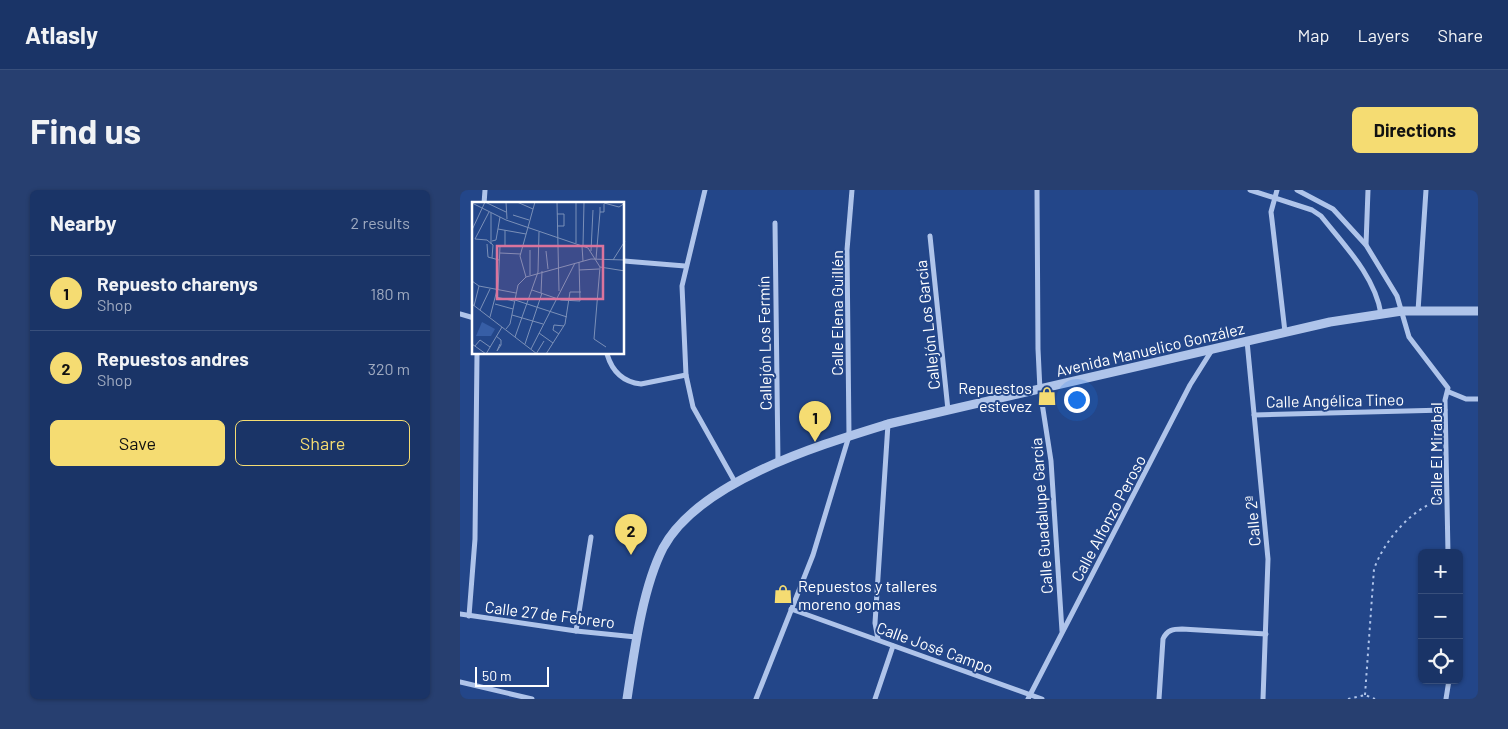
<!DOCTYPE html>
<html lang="en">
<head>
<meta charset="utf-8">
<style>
	:root { --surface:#1a3467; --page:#273f70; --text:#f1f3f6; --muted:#9faac0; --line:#384f7b; --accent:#f5dc72 }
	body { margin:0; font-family:Barlow,sans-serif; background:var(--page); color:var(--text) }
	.controls { position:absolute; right:15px; bottom:15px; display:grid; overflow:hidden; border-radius:8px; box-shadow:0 1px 4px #0004 }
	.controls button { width:45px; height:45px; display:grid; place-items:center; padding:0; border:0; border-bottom:1px solid var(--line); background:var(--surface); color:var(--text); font:25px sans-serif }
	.scale { position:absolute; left:15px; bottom:12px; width:74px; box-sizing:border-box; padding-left:5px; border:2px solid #fff; border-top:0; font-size:14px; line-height:18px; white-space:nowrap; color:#fff; -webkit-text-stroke:4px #234689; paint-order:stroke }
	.you { position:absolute; left:616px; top:209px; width:18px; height:18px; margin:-12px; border:4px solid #fff; border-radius:50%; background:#1a73e8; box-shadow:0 0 0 8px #1a73e833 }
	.badge { display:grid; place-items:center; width:32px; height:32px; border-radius:50%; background:var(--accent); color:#111; font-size:16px; font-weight:700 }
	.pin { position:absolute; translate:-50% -41px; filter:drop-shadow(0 1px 2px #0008) }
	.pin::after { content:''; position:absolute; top:26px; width:18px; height:15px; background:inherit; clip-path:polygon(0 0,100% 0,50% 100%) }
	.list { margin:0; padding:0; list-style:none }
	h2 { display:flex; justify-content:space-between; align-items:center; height:65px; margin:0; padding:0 20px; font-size:21px }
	h2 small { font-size:16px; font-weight:400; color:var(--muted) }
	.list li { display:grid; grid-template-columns:32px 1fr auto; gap:15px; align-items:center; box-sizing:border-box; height:75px; padding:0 20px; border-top:1px solid var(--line) }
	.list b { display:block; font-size:19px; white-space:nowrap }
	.list p { margin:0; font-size:16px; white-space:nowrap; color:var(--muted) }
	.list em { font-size:16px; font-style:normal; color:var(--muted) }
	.actions { display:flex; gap:10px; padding:15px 20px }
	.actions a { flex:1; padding:11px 0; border:1px solid var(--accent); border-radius:8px; text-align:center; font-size:18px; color:var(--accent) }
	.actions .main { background:var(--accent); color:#111 }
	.icon { flex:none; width:28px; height:28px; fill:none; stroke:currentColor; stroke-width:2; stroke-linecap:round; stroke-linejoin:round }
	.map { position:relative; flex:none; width:1018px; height:509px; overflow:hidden; border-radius:8px }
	header { display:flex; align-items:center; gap:30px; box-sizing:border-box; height:70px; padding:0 25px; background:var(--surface); border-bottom:1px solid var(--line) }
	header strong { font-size:24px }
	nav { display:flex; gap:28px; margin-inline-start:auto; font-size:18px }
	.intro { display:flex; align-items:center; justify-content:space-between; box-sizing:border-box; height:120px; padding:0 30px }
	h1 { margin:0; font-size:35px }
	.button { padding:12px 22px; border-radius:8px; background:var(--accent); color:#111; font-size:18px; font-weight:700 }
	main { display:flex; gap:30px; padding:0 30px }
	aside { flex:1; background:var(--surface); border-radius:8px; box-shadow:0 1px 4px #0004 }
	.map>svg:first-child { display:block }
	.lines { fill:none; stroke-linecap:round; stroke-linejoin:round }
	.path { stroke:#afc4ea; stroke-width:2; stroke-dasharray:2.5 4; stroke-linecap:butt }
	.minor { stroke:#afc4ea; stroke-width:5 }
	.tertiary { stroke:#afc4ea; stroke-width:9 }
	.labels { text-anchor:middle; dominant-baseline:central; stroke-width:4; stroke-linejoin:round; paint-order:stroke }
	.street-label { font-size:16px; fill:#fff; stroke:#234689 }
	.poi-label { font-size:16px; fill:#fff; stroke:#234689; text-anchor:end }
	.inset-road { fill:none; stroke:#7b90b8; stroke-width:1 }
	.view { fill:#da749d; fill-opacity:0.15; stroke:#da749d; stroke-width:2.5 }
	.inset-edge { fill:none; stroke:#fff; stroke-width:2.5 }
</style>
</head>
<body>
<header>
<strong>Atlasly</strong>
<nav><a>Map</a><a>Layers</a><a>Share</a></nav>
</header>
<div class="intro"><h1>Find us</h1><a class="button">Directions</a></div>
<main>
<aside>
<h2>Nearby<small>2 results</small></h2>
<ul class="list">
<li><span class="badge">1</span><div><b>Repuesto charenys</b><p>Shop</p></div><em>180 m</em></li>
<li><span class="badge">2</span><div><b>Repuestos andres</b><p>Shop</p></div><em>320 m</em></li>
</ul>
<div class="actions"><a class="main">Save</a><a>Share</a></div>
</aside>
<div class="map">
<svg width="1018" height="509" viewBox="0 0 1018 509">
	<rect width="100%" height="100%" fill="#234689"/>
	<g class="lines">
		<g class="path">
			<path d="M905,505L914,379C924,351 951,319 980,310"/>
			<path d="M888,509L905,505L915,509"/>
		</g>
		<g class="minor">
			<path d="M245,0L222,96L226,185L233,217L275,292"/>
			<path d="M577,0L578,159L580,200L591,271L602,441"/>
			<path d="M790,0L852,20L861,26C884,55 915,86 921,124"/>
			<path d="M817,0L811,22L812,30L825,142"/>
			<path d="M837,0L873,19L906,55L937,106L949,147L988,198L985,210L988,363"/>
			<path d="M24,14L25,0"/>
			<path d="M315,33L318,273"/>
			<path d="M470,46L488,220"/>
			<path d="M906,55L908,0"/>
			<path d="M164,71L225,76"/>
			<path d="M958,121L966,0"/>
			<path d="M0,124L14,128"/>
			<path d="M787,151L808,369L803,509"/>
			<path d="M147,164C152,181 162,192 181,194L226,185"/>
			<path d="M989,202L1006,209H1018"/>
			<path d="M794,225L985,220"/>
			<path d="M331,419L582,509"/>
			<path d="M0,424L116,441L176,447"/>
			<path d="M9,426L15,349L17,164"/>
			<path d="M116,441L131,347"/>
			<path d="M418,449L415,433L428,234"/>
			<path d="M0,492L72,509"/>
			<path d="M296,509L353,365L389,246L387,60L392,0"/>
			<path d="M415,509L433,456"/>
			<path d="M568,509L730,195L752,160"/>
			<path d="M699,509L703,449C707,440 713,439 722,439L806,444"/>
			<path d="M986,509L989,490"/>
		</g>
		<path class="tertiary" d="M167,509C174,463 182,399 203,358C239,291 360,255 428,234L870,132L942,121H1018"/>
	</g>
	<defs>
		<g id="shop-bare" transform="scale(1.5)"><path d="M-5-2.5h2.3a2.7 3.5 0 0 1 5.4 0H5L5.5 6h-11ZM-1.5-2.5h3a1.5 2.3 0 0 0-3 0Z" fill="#f5dc72" stroke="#234689" stroke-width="2.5" paint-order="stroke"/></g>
	</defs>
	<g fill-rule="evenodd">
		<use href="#shop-bare" x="587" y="206"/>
		<use href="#shop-bare" x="323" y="404"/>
	</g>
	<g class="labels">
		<g class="street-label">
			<text transform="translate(376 123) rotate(-90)">Calle Elena Guillén</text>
			<text transform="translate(467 135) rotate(-96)">Callejón Los García</text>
			<text transform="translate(304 153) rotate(-91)">Callejón Los Fermín</text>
			<text transform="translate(690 159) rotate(-13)">Avenida Manuelico González</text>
			<text transform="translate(875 210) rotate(-1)">Calle Angélica Tineo</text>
			<text transform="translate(975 264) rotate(-90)">Calle El Mirabal</text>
			<text transform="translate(581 326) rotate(-94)">Calle Guadalupe García</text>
			<text transform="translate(648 328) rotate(-62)">Calle Alfonzo Peroso</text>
			<text transform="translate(792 331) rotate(-95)">Calle 2ª</text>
			<text transform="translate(90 424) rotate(7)">Calle 27 de Febrero</text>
			<text transform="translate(475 457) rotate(20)">Calle José Campo</text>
		</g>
		<g class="poi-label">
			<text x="572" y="197">Repuestos<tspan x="572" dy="18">estevez</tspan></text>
			<text x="338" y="395" text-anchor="start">Repuestos y talleres<tspan x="338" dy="18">moreno gomas</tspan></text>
		</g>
	</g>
	<g transform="translate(12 12)">
		<rect width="152" height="152" fill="#234689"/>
		<path d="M10,120L23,127L19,134H4Z" fill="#375ea6"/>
		<path class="inset-road" d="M13,0L34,10M34,0L35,17M45,0L61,7M85,0L87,89M104,0V41M0,1L34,18L116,46L128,65L122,137L134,145M132,1L147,5L153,1M128,5V10H132V2M17,10L3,37L15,38L21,43L20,56M19,11V42M41,13L57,18M85,24H92V12H85M26,27L54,32M0,28L13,0M20,39L24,38L28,15M15,42L16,55L27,58M110,44L111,59M111,44L112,0M0,45V71M58,48V73M74,49L76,67M119,49L121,8M28,51L49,52M124,57L128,10M141,58L153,39M128,65L153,69M107,68L127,67M54,75L48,54L63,0M0,79L7,84L44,91M26,88L28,44H33V28M60,88L89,98L108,99L107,60M69,91L70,69M24,95L42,99M43,98L95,115M0,102L65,152M23,102L41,107M2,104L7,84M8,108L18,87M40,113L71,122M18,115L25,88M34,127L38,122L46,83L54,75L119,57L153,58M67,131L81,141M87,132L81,128L82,123L92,124M24,134L29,138V143L25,149L28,142M43,135L66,70L67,30M0,142L14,152M53,142L70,91M3,144L8,138L18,145M59,147L103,61M14,152L30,125M64,152L72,139M74,152L93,122L98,90H109"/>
		<path class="view" d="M25,44H131V97H25Z"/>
		<rect width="152" height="152" class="inset-edge"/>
	</g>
</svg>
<div class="controls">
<button>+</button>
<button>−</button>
<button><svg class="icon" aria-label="locate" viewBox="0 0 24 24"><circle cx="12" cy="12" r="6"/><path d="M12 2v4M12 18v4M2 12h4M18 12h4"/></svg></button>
</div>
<div class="scale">50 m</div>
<div class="you"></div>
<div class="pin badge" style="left:355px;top:252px">1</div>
<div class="pin badge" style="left:171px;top:365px">2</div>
</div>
</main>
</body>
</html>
